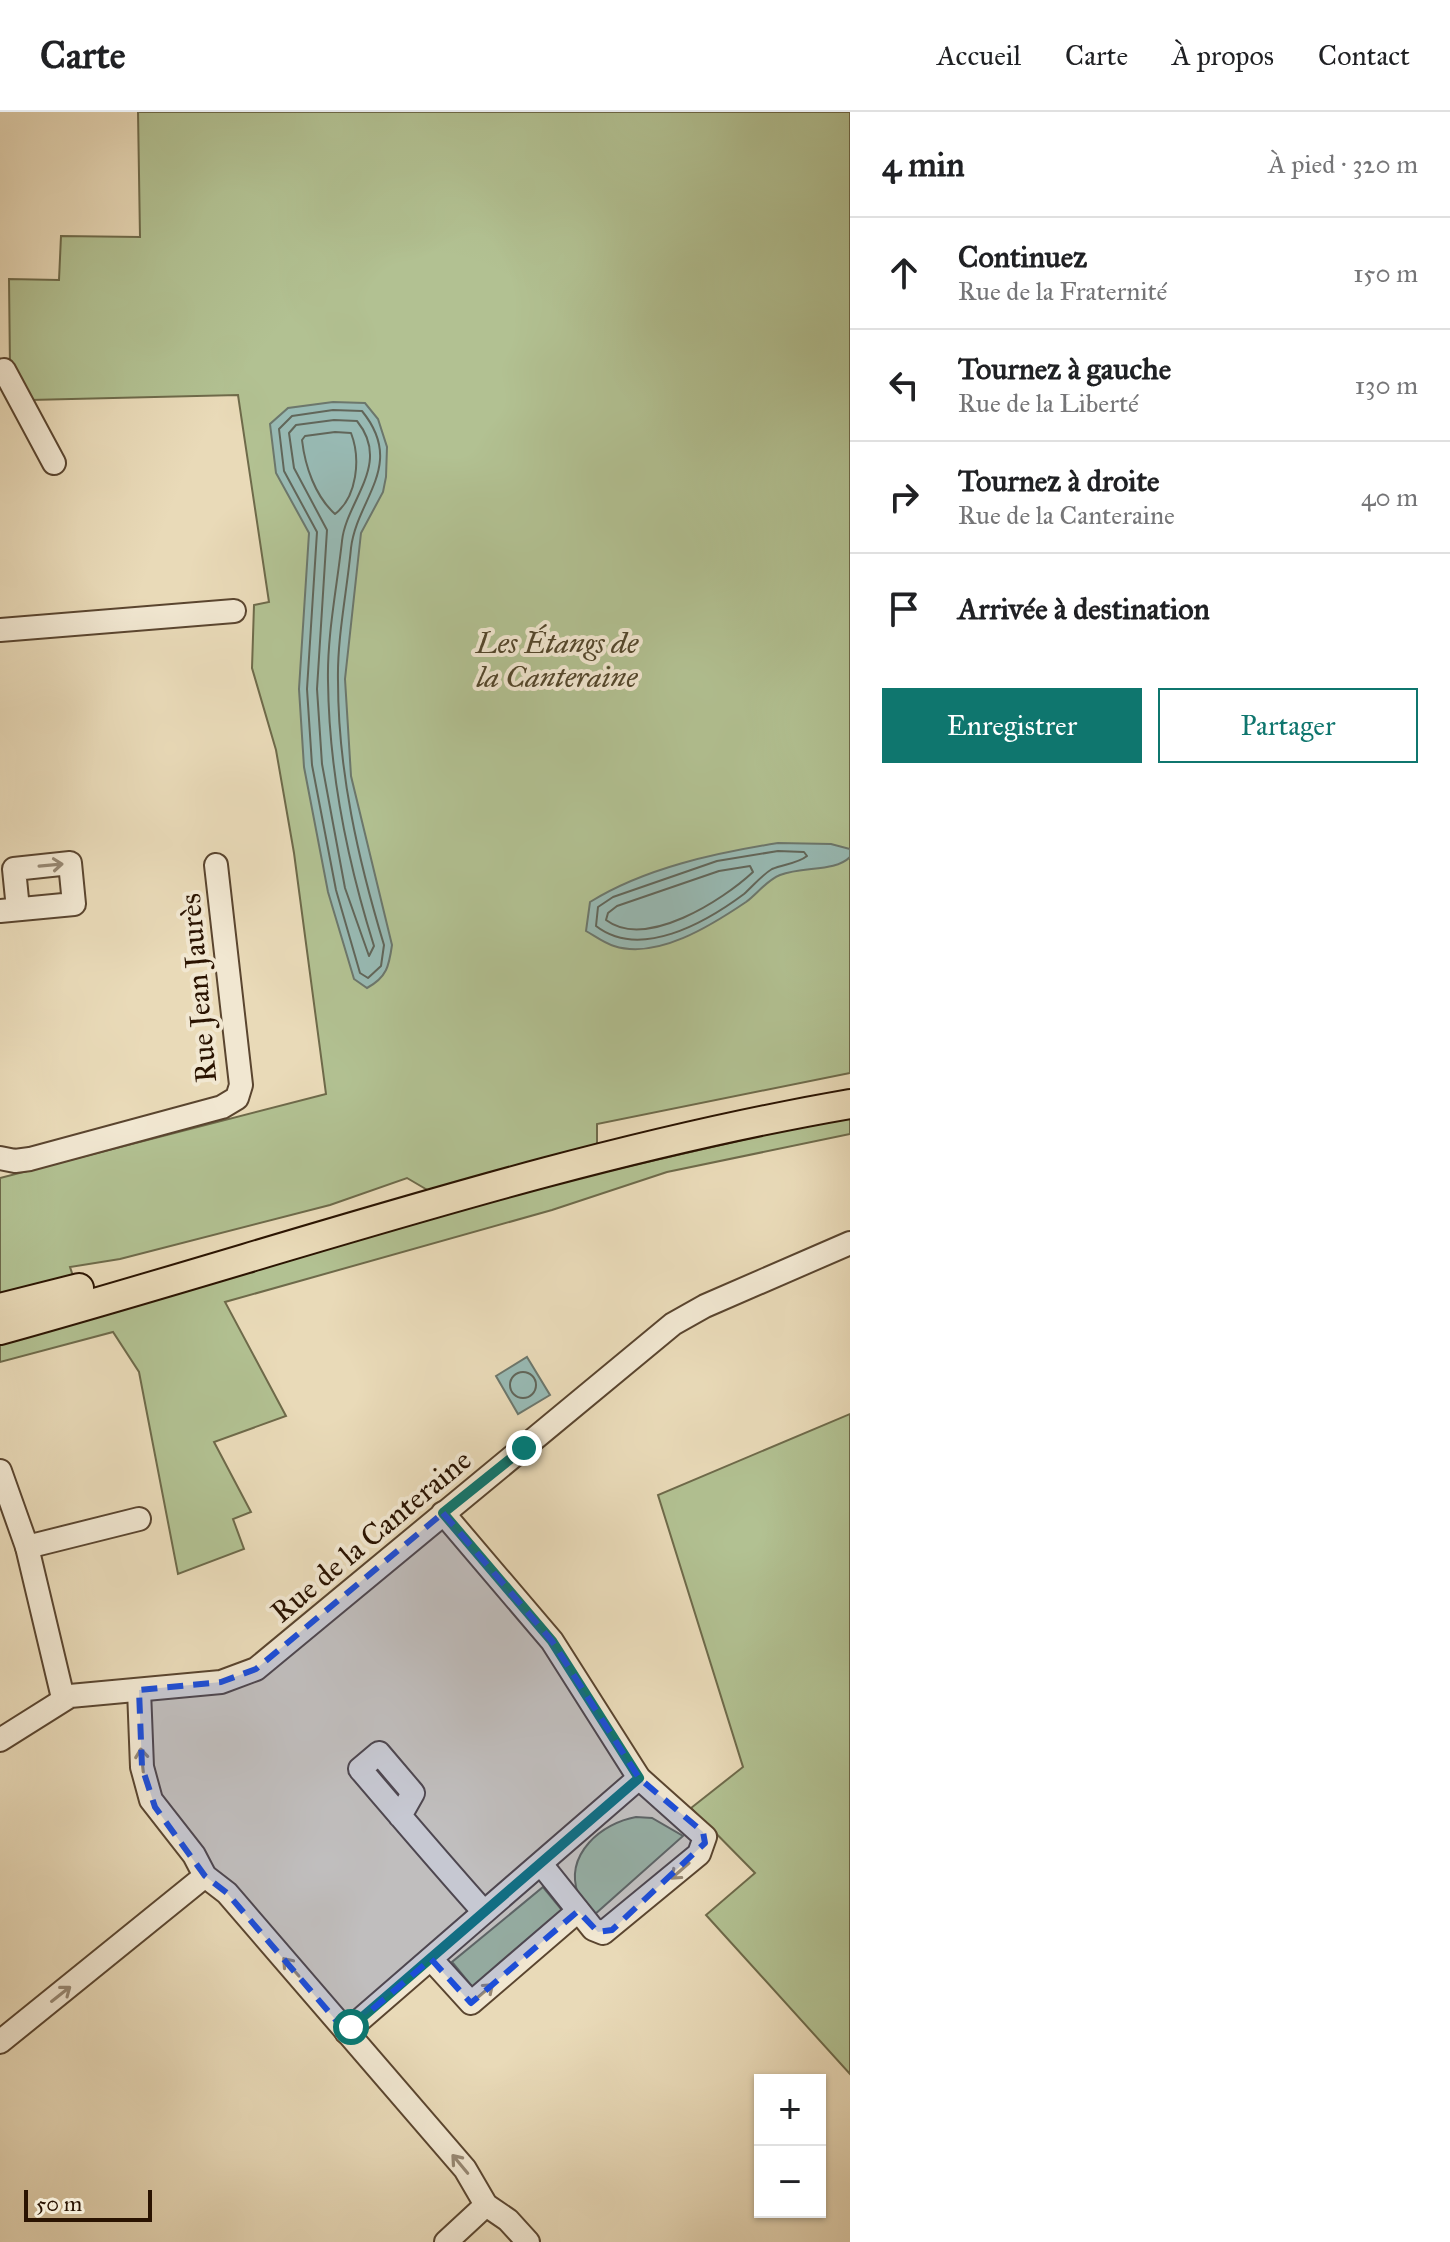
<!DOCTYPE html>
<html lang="fr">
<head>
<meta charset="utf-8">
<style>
	:root { --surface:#fff; --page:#f6f6f6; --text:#202124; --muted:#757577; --line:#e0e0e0; --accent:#0f766e }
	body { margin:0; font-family:"IM FELL Great Primer",serif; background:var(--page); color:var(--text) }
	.controls { position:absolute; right:24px; bottom:24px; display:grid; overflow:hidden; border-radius:0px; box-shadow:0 2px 6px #0004 }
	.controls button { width:72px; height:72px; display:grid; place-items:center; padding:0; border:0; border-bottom:2px solid var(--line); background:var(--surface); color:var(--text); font:40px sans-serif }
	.scale { position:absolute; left:24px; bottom:20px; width:128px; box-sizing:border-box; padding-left:8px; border:4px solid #2a1301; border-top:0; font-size:22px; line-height:28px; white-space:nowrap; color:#2a1301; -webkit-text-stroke:6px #f1e7d1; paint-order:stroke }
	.stop { position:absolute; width:24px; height:24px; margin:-18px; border:6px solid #0f766e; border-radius:50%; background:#fff }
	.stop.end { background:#0f766e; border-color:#fff; box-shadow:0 2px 8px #0008 }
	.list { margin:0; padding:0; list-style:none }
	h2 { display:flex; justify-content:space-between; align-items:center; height:104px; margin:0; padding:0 32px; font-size:34px }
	h2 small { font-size:26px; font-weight:400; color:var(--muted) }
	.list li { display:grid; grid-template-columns:52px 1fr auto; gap:24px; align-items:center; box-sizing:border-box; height:112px; padding:0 32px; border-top:2px solid var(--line) }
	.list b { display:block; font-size:30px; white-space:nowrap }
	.list p { margin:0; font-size:26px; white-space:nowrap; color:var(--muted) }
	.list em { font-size:26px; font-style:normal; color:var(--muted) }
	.actions { display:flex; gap:16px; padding:24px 32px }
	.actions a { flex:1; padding:18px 0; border:2px solid var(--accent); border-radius:0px; text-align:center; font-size:28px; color:var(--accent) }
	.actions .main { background:var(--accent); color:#fff }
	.icon { flex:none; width:44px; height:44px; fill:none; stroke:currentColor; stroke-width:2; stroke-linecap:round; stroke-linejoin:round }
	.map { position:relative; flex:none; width:850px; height:2130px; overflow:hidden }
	header { display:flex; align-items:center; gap:48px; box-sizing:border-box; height:112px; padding:0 40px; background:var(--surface); border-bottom:2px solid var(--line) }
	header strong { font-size:38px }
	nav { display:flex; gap:44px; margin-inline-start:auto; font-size:28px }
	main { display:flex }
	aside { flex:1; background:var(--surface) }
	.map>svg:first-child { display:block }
	.green { fill:#b2c192; stroke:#6e6a4a; stroke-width:2 }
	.water { fill:#98bab4; stroke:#6c776c; stroke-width:2 }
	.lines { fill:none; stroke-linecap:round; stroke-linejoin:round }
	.shore { stroke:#61665a; stroke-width:2 }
	.minor-casing { stroke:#5a452f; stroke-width:26 }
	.major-casing { stroke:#2a1301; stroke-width:32 }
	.minor { stroke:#f1e7d1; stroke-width:22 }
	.major { stroke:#e9dab8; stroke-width:28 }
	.oneway { stroke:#978873 }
	.route { stroke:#0f766e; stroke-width:10 }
	.marked { fill:#1d4ed8; fill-opacity:0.2; stroke:#1d4ed8; stroke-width:6; stroke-dasharray:16 10; stroke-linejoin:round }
	.labels { text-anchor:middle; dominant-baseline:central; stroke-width:8; stroke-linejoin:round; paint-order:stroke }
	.park-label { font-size:30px; font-style:italic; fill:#53472c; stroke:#f1e7d1 }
	.street-label { font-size:30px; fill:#2a1301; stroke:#f1e7d1 }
</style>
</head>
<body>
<header>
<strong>Carte</strong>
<nav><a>Accueil</a><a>Carte</a><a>À propos</a><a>Contact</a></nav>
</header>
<main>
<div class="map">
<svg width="850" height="2130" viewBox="0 0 850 2130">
	<rect width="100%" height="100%" fill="#e9dab8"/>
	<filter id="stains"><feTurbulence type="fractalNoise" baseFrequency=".0025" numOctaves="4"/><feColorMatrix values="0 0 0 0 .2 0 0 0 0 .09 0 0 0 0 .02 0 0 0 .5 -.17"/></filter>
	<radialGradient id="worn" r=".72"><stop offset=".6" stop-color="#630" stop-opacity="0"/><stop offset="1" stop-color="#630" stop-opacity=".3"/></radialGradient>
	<g class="green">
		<path d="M138,0H850V961L597,1012V1038L436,1083L407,1066L330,1093L120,1147L70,1155L74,1167L0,1184V1066L326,982L294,741L276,638L252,556L254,493L269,490L238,283L30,288L10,255L9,167L59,168L61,124L140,125Z"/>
		<path d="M850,1003V1022L667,1060L552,1098L225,1190L286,1304L214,1330L251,1400L233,1407L244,1437L178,1462L139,1260L113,1220L0,1250V1232L260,1150L508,1082Z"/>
		<path d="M850,1302V1962L706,1803L755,1761L691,1696L743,1655L658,1383Z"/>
		<path d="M636,1705L652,1706L683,1724L594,1803C589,1797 581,1790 578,1782C564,1742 602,1711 636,1705Z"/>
		<path d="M543,1775L566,1803L475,1878L452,1850Z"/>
	</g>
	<g class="water">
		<path d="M333,290L365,291L378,307L387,335L386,365L383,380L361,421L345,567L351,664L392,833C389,854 387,865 367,876L354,867L328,780L304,655L299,577L309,421L276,361L270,312L288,296Z"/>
		<path d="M778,731L831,732L850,737V745C835,760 804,754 780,763C767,768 757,782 746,790C712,813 657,848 614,834C604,831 595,824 586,819L590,790C645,756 715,741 778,731Z"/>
		<path d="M527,1245L550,1283L518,1302L496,1264Z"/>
	</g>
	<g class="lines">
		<g class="shore">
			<path d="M333,298L362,299C406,353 357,386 351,436C347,479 337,526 338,569C338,659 358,747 384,833L381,854L368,866L360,861L336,778L312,653L307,577L317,420L284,359L279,317L292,304Z"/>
			<path d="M334,308L357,309C392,352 346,389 342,429C337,475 327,523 328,569C329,659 347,748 374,834L369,844L345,776L322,652L317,577L327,418L294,356L289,321L296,313Z"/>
			<path d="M335,320L351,321C361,347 357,385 335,402C315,384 305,354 302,328L305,324Z"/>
			<path d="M778,739L804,740L807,744C797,752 783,752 772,757C762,763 753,774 744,782C705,811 640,848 596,814L598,795L613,785L717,749Z"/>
			<path d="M750,754L753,760C723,788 646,838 606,808L608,801L617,794L719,759Z"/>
			<circle cx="523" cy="1273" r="13"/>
		</g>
		<g class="minor-casing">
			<g id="minor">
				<path d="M0,259L4,258L54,351"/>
				<path d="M0,518L234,499"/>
				<path d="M0,799L74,792L70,751L14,757L18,797"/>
				<path d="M0,1046L15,1049L30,1047L222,995L237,986L241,973L216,753"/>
				<path d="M0,1359L27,1435L63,1586"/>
				<path d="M443,1401L552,1529L639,1666L705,1725L699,1742L603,1821L593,1817L541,1752"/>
				<path d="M27,1435L139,1407"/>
				<path d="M139,1578L142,1655L151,1688L194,1743L205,1764L227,1781L465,2057L486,2093L508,2108L528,2130"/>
				<path d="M0,1628L70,1584L221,1570L256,1557L673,1212L705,1194L850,1131"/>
				<path d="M400,1704L413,1681L379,1641L360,1657C401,1705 442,1753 484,1800"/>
				<path d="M431,1847L471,1891L578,1799"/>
				<path d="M346,1920L639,1666"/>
				<path d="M0,1930L205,1764"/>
				<path d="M446,2130L486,2093"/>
			</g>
		</g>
		<g class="major-casing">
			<g id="major">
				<path d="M0,1196L79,1176"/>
				<path d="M0,1218C282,1140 561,1042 850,992"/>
			</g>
		</g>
		<use href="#minor" class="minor"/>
		<use href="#major" class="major"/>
	</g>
	<defs><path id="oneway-shaft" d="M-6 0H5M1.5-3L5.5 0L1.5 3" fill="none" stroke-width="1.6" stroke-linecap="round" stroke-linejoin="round" transform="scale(2)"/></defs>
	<g class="oneway">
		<use href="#oneway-shaft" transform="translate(51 753) rotate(-5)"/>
		<use href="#oneway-shaft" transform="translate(142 1648) rotate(-96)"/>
		<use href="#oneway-shaft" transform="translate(680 1759) rotate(139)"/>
		<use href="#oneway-shaft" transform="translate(291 1855) rotate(-131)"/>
		<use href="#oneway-shaft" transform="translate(484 1880) rotate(-41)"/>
		<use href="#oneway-shaft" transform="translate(61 1882) rotate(-38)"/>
		<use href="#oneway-shaft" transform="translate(460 2052) rotate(-130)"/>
	</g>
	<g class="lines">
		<path class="route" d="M351,1915L639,1666L552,1529L443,1401L524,1336"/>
	</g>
	<path class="marked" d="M443,1401L552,1529L639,1666L703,1720L705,1731L612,1818L598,1820L578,1799L471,1891L431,1847L346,1920L227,1781L205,1764L155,1695L142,1655L139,1578L221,1570L256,1557Z"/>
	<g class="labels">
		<g class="park-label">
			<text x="557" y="531">Les Étangs de<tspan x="557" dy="34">la Canteraine</tspan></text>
		</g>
		<g class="street-label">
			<text transform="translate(198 876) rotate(-95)">Rue Jean Jaurès</text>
			<text transform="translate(371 1424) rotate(-40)">Rue de la Canteraine</text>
		</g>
	</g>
	<rect width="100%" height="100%" filter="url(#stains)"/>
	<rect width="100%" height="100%" fill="url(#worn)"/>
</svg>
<div class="controls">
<button>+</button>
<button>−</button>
</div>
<div class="scale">50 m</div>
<div class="stop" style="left:351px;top:1915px"></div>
<div class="stop end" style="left:524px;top:1336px"></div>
</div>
<aside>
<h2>4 min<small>À pied · 320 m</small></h2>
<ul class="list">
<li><svg class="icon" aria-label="ahead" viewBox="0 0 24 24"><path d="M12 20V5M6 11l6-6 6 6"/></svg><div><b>Continuez</b><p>Rue de la Fraternité</p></div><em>150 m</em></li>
<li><svg class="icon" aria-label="left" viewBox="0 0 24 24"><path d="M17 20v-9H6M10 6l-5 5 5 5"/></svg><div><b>Tournez à gauche</b><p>Rue de la Liberté</p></div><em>130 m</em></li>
<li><svg class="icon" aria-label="right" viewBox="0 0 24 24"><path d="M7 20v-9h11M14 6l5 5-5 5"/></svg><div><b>Tournez à droite</b><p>Rue de la Canteraine</p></div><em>40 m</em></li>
<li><svg class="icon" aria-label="arrive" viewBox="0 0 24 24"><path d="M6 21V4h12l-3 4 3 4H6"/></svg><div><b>Arrivée à destination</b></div></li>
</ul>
<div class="actions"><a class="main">Enregistrer</a><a>Partager</a></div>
</aside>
</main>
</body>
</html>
